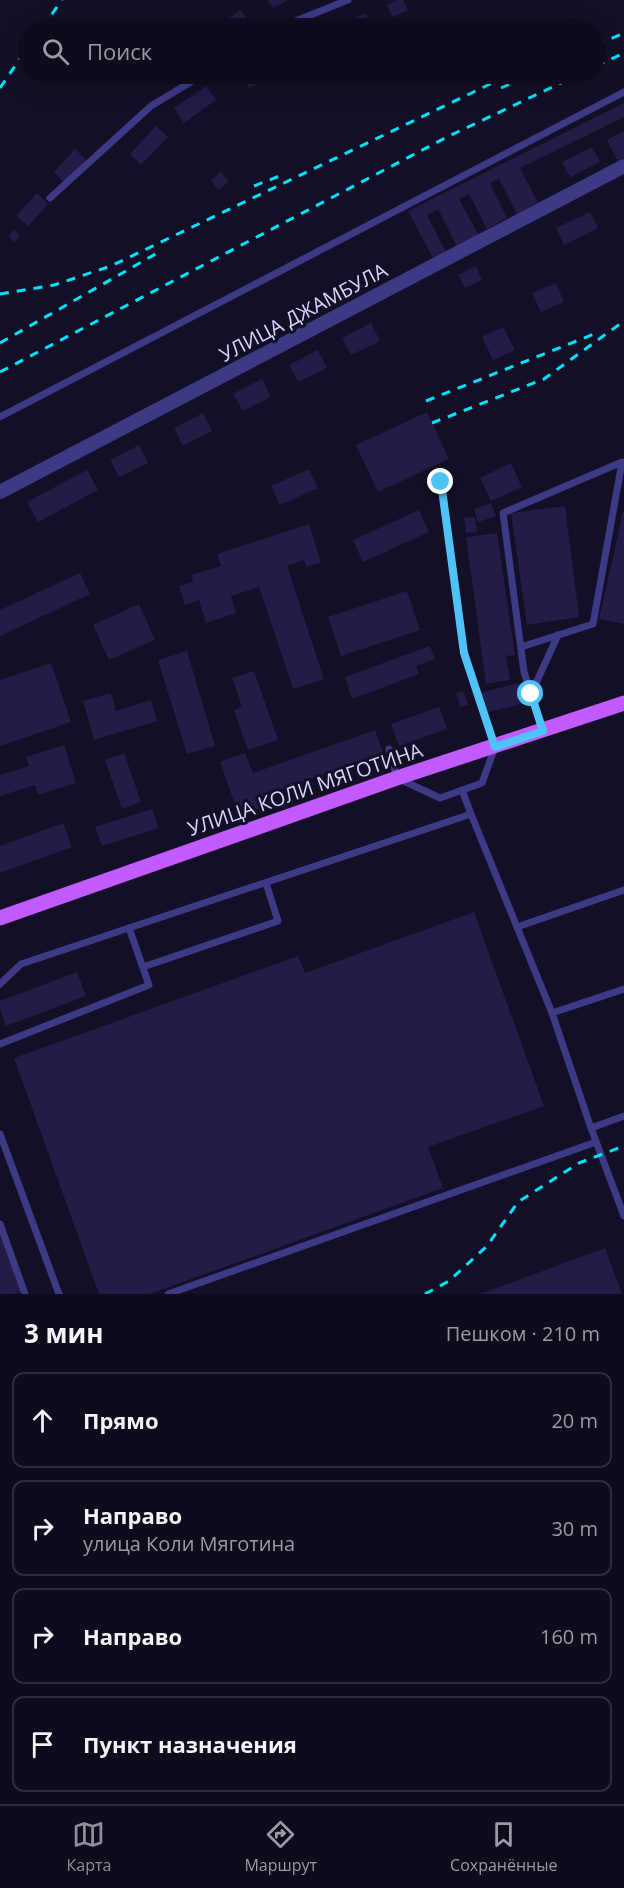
<!DOCTYPE html>
<html lang="ru">
<head>
<meta charset="utf-8">
<style>
	:root { --surface:#0e0b1c; --page:#1c1929; --text:#f1f3f6; --muted:#9b9ba3; --line:#2e2b3b; --accent:#8c9099 }
	body { margin:0; font-family:"Open Sans",sans-serif; background:var(--page); color:var(--text) }
	.stop { position:absolute; width:18px; height:18px; margin:-14px; border:4px solid #4fc3f7; border-radius:50%; background:#fff }
	.stop.end { background:#4fc3f7; border-color:#fff; box-shadow:0 2px 6px #0008 }
	.list { margin:0; padding:0; list-style:none }
	h2 { display:flex; justify-content:space-between; align-items:center; height:78px; margin:0; padding:0 24px; font-size:26px }
	h2 small { font-size:20px; font-weight:400; color:var(--muted) }
	.list li { display:grid; grid-template-columns:39px 1fr auto; gap:18px; align-items:center; box-sizing:border-box; height:96px; margin:0 12px 12px; padding:0 12px; border:2px solid var(--line); border-radius:12px }
	.list b { display:block; font-size:22px; white-space:nowrap }
	.list p { margin:0; font-size:20px; white-space:nowrap; color:var(--muted) }
	.list em { font-size:20px; font-style:normal; color:var(--muted) }
	.icon { flex:none; width:33px; height:33px; fill:none; stroke:currentColor; stroke-width:2; stroke-linecap:round; stroke-linejoin:round }
	.map { position:relative; flex:none; width:624px; height:1294px; overflow:hidden }
	.search { position:absolute; background:var(--surface); box-shadow:0 6px 24px #0002; left:18px; right:18px; top:18px; height:66px; display:flex; align-items:center; gap:15px; box-sizing:border-box; padding:0 21px; border-radius:33px; color:var(--muted); font-size:22px }
	.sheet { height:510px; background:var(--surface) }
	nav { display:flex; justify-content:space-around; align-items:center; box-sizing:border-box; height:84px; border-top:2px solid var(--line); background:var(--surface); font-size:16px; color:var(--muted) }
	nav a { display:grid; justify-items:center; gap:3px }
	nav .on { color:var(--accent) }
	.map>svg:first-child { display:block }
	.building { fill:#241b47 }
	.lines { fill:none; stroke-linecap:round; stroke-linejoin:round }
	.service { stroke:#3d3a85; stroke-width:7 }
	.minor { stroke:#3d3a85; stroke-width:14 }
	.primary { stroke:#c25bff; stroke-width:15 }
	.rail { stroke:#00e5ff; stroke-width:3; stroke-dasharray:9 8; stroke-linecap:butt }
	.route { stroke:#4fc3f7; stroke-width:8 }
	.labels { text-anchor:middle; dominant-baseline:central; stroke-width:6; stroke-linejoin:round; paint-order:stroke }
	.street-label { font-size:20px; fill:#d9d4ff; stroke:#130f26 }
</style>
</head>
<body>
<div class="map">
<svg width="624" height="1294" viewBox="0 0 624 1294">
	<rect width="100%" height="100%" fill="#130f26"/>
	<g class="building">
		<path d="M268,0H288L273,8Z"/>
		<path d="M397,0H403L408,10L393,17L387,5Z"/>
		<path d="M240,10L248,20L238,28H216Z"/>
		<path d="M365,13L373,28H336Z"/>
		<path d="M153,74H171L161,82Z"/>
		<path d="M241,74H278L249,88Z"/>
		<path d="M206,86L216,100L184,123L174,108Z"/>
		<path d="M624,103V117L520,168L538,203L517,214L499,179L490,183L507,218L487,229L469,194L459,199L479,236L457,247L438,209L427,215L446,252L433,258L408,211Z"/>
		<path d="M156,126L168,137L141,165L130,154Z"/>
		<path d="M624,131V158L618,161L607,140Z"/>
		<path d="M592,147L600,162L570,177L562,162Z"/>
		<path d="M75,149L86,160L65,183L54,172Z"/>
		<path d="M221,172L229,182L218,190L211,180Z"/>
		<path d="M37,193L48,204L28,226L16,216Z"/>
		<path d="M590,212L598,228L564,245L556,228Z"/>
		<path d="M14,230L20,236L15,242L8,236Z"/>
		<path d="M476,266L482,280L465,288L458,275Z"/>
		<path d="M556,283L564,302L541,312L532,293Z"/>
		<path d="M371,323L380,341L351,355L342,338Z"/>
		<path d="M503,327L515,350L493,360L482,337Z"/>
		<path d="M318,350L327,368L298,382L289,365Z"/>
		<path d="M262,379L271,397L243,411L233,394Z"/>
		<path d="M427,412L449,459L378,492L356,445Z"/>
		<path d="M203,413L212,431L183,446L174,428Z"/>
		<path d="M139,445L148,463L119,477L110,460Z"/>
		<path d="M511,463L522,487L491,501L480,478Z"/>
		<path d="M309,469L318,488L280,505L271,486Z"/>
		<path d="M87,470L98,490L38,522L27,502Z"/>
		<path d="M491,503L496,516L478,522L474,509Z"/>
		<path d="M565,506L579,617L527,625L511,513Z"/>
		<path d="M419,510L429,532L363,562L353,540Z"/>
		<path d="M623,512H624V624L599,619Z"/>
		<path d="M475,517L477,532L466,533L464,518Z"/>
		<path d="M309,524L321,562L306,567L304,560L287,566L324,679L293,689L259,587L231,596L236,613L206,623L199,600L185,605L179,586L193,582L191,575L221,566L217,554Z"/>
		<path d="M497,533L515,655L506,656L510,680L486,684L466,537Z"/>
		<path d="M80,573L90,594L0,636V610Z"/>
		<path d="M407,591L420,630L341,656L328,617Z"/>
		<path d="M139,604L155,640L109,660L93,625Z"/>
		<path d="M430,646L435,659L416,666L419,674L352,699L345,677Z"/>
		<path d="M187,651L215,746L187,754L158,660Z"/>
		<path d="M51,663L71,722L0,746V680Z"/>
		<path d="M254,671L278,740L248,750L234,710L242,707L232,678Z"/>
		<path d="M519,683L525,703L485,713L480,693Z"/>
		<path d="M463,691L468,705L460,707L456,693Z"/>
		<path d="M111,693L116,711L151,700L157,721L94,740L83,701Z"/>
		<path d="M439,707L447,729L399,746L391,724Z"/>
		<path d="M375,730L383,753L259,797L263,807L239,816L220,762L245,753L253,773Z"/>
		<path d="M64,745L76,783L38,795L35,785L0,796V775L29,766L26,757Z"/>
		<path d="M124,753L141,802L122,809L105,760Z"/>
		<path d="M152,809L159,828L102,846L95,827Z"/>
		<path d="M63,823L72,847L0,873V846Z"/>
		<path d="M474,912L544,1106L428,1147L443,1188L150,1294H99L14,1058L298,956L305,973Z"/>
		<path d="M77,972L86,996L6,1026L0,1010V1001Z"/>
		<path d="M0,1235L21,1292L15,1294H0Z"/>
		<path d="M605,1248L622,1294H480Z"/>
	</g>
	<g class="lines">
		<g class="service">
			<path d="M278,28L348,0"/>
			<path d="M50,198L151,106L204,74"/>
			<path d="M0,417L624,92"/>
			<path d="M521,647L593,624L622,462L503,513L524,672L543,731"/>
			<path d="M531,694L558,635"/>
			<path d="M389,749L397,778L440,798L482,783L495,747L464,653L441,482"/>
			<path d="M462,790L471,814"/>
			<path d="M624,890L517,927L552,1013L591,1128L624,1116"/>
			<path d="M143,967L278,921L266,883"/>
			<path d="M0,984L21,964L471,814L517,927"/>
			<path d="M552,1013L624,989"/>
			<path d="M0,1044L149,985L129,928"/>
			<path d="M591,1128L624,1216"/>
			<path d="M0,1134L59,1294"/>
			<path d="M0,1224L25,1294"/>
			<path d="M168,1294L596,1142"/>
		</g>
		<path class="minor" d="M0,492L624,166"/>
		<path class="primary" d="M0,918L397,778L624,703"/>
		<g class="rail">
			<path d="M42,28L62,0"/>
			<path d="M596,45L624,33"/>
			<path d="M596,66L624,53"/>
			<path d="M0,88L28,47"/>
			<path d="M501,88L532,74"/>
			<path d="M254,186L282,175"/>
			<path d="M0,294L54,285L111,266L511,74"/>
			<path d="M0,343L159,252"/>
			<path d="M0,372L447,137L580,74"/>
			<path d="M426,401L599,332"/>
			<path d="M432,423L544,379L624,321"/>
			<path d="M425,1294L449,1281L487,1246L518,1202L579,1163L624,1146"/>
		</g>
	</g>
	<g class="lines">
		<path class="route" d="M441,482L464,653L495,747L543,731L531,694"/>
	</g>
	<g class="labels">
		<g class="street-label">
			<text transform="translate(303 312) rotate(-28)">УЛИЦА ДЖАМБУЛА</text>
			<text transform="translate(305 789) rotate(-19)">УЛИЦА КОЛИ МЯГОТИНА</text>
		</g>
	</g>
</svg>
<div class="stop" style="left:531px;top:694px"></div>
<div class="stop end" style="left:441px;top:482px"></div>
<div class="search"><svg class="icon" aria-label="search" viewBox="0 0 24 24"><circle cx="10" cy="10" r="6"/><path d="M15 15l6 6"/></svg>Поиск</div>
</div>
<section class="sheet">
<h2>3 мин<small>Пешком · 210 m</small></h2>
<ul class="list">
<li><svg class="icon" aria-label="ahead" viewBox="0 0 24 24"><path d="M12 20V5M6 11l6-6 6 6"/></svg><div><b>Прямо</b></div><em>20 m</em></li>
<li><svg class="icon" aria-label="right" viewBox="0 0 24 24"><path d="M7 20v-9h11M14 6l5 5-5 5"/></svg><div><b>Направо</b><p>улица Коли Мяготина</p></div><em>30 m</em></li>
<li><svg class="icon" aria-label="right" viewBox="0 0 24 24"><path d="M7 20v-9h11M14 6l5 5-5 5"/></svg><div><b>Направо</b></div><em>160 m</em></li>
<li><svg class="icon" aria-label="arrive" viewBox="0 0 24 24"><path d="M6 21V4h12l-3 4 3 4H6"/></svg><div><b>Пункт назначения</b></div></li>
</ul>
</section>
<nav>
<a class="on"><svg class="icon" aria-label="map" viewBox="0 0 24 24"><path d="M3 6l6-2 6 2 6-2v14l-6 2-6-2-6 2zM9 4v14M15 6v14"/></svg>Карта</a>
<a><svg class="icon" aria-label="directions" viewBox="0 0 24 24"><path d="M12 3l9 9-9 9-9-9zM9 14v-3h6M13 9l2 2-2 2"/></svg>Маршрут</a>
<a><svg class="icon" aria-label="saved" viewBox="0 0 24 24"><path d="M7 4h10v16l-5-4-5 4z"/></svg>Сохранённые</a>
</nav>
</body>
</html>
